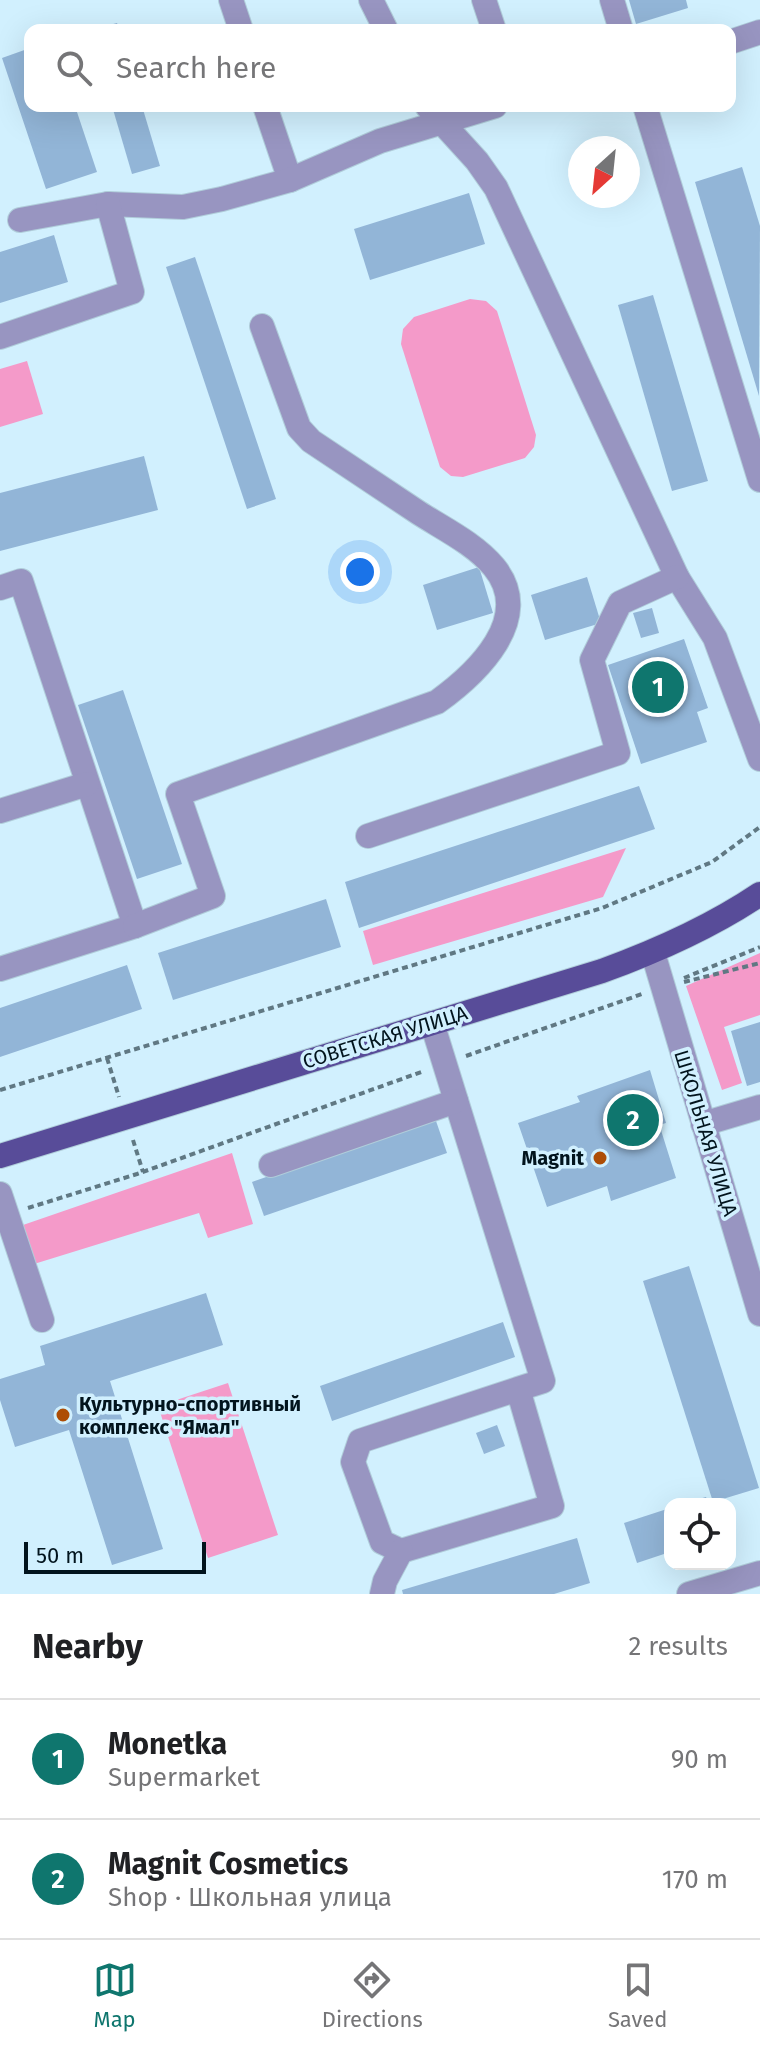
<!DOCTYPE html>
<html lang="en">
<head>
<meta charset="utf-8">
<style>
	:root { --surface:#fff; --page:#f2f2f2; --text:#202124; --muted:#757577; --line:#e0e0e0; --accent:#0f766e }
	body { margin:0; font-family:"Fira Sans",sans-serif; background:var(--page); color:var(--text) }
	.controls { position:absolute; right:24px; bottom:24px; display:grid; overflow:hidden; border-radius:16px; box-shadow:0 8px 32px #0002 }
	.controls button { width:72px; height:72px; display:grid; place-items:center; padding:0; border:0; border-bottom:2px solid var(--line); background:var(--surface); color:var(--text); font:40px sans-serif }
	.compass { position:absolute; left:568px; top:136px; width:72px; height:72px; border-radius:50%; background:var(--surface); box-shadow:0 8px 32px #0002; rotate:207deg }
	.scale { position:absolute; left:24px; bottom:20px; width:182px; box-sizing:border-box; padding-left:8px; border:4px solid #02141d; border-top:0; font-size:22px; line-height:28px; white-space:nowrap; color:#02141d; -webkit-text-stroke:6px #d1f0fe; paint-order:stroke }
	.you { position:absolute; left:360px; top:572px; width:28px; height:28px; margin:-20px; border:6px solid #fff; border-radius:50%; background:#1a73e8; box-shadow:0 0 0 12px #1a73e833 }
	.badge { display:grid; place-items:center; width:52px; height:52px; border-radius:50%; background:var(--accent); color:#fff; font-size:26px; font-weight:700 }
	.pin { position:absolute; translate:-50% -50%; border:4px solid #fff; box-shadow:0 2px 8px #0006 }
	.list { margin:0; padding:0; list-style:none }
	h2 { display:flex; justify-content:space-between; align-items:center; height:104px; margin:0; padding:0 32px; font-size:34px }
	h2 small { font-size:26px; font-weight:400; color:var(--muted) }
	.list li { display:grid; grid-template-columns:52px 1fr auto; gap:24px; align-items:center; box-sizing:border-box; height:120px; padding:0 32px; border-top:2px solid var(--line) }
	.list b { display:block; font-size:30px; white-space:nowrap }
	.list p { margin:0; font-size:26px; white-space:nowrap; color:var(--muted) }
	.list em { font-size:26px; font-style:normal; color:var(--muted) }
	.icon { flex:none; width:44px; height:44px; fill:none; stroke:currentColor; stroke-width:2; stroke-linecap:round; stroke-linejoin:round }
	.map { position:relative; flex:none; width:760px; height:1594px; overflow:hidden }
	.search { position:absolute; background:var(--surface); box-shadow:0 8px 32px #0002; left:24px; right:24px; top:24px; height:88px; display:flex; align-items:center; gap:20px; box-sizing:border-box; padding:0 28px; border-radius:16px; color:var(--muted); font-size:30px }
	.sheet { height:344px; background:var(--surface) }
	nav { display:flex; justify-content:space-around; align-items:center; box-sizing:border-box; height:112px; border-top:2px solid var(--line); background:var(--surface); font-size:22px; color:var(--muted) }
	nav a { display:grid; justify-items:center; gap:4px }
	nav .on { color:var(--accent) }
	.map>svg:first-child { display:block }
	.green { fill:#f49ac9 }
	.building { fill:#92b5d7 }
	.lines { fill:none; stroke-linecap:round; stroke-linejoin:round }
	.minor-casing { stroke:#b0cdda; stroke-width:26 }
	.major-casing { stroke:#b0cdda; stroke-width:26 }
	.path { stroke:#607883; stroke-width:4; stroke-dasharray:6 4; stroke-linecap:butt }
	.minor { stroke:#9895c1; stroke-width:24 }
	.major { stroke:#584c99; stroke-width:24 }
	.poi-dot { fill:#ad4d05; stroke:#d1f0fe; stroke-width:3 }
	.labels { text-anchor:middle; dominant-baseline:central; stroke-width:7; stroke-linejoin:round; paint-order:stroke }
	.street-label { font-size:20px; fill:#02141d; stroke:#d1f0fe }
	.poi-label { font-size:20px; font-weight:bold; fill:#02141d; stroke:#d1f0fe; text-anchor:end }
</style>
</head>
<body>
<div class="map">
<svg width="760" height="1594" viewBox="0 0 760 1594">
	<rect width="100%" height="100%" fill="#d1f0fe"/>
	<g class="green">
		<path d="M470,299L486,301L497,311L536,435L534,447L525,458L463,477L451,476L440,467L401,344L403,329L414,317Z"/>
		<path d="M27,361L43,414L0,427V369Z"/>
		<path d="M626,848L603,897L373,965L363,931Z"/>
		<path d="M760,953V1015L724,1027L742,1083L722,1090L686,986Z"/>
		<path d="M232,1153L253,1224L208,1238L199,1213L34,1264L23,1225Z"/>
		<path d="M228,1383L278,1535L208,1558L158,1406Z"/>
	</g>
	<g class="building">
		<path d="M629,0H686L688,8L636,24Z"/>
		<path d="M117,23L120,30H95V29Z"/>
		<path d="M30,48V106H75L97,172L46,189L2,58Z"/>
		<path d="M112,106H142L160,166L132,174Z"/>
		<path d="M742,167L760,226L759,396L695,182Z"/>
		<path d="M469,193L485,244L370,280L354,229Z"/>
		<path d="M54,235L68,282L0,303V252Z"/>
		<path d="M195,257L276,499L247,509L166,267Z"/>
		<path d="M653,295L708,481L672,491L618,305Z"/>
		<path d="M144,456L158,510L0,551V493Z"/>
		<path d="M479,567L493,613L437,630L423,585Z"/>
		<path d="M587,577L601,623L545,640L531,595Z"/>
		<path d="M652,608L659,633L641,638L633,613Z"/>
		<path d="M684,639L708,708L697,712L707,742L641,764L608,665Z"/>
		<path d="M123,690L182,864L137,879L78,705Z"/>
		<path d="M639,786L655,829L359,928L345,882Z"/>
		<path d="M326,899L341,947L173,1000L158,953Z"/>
		<path d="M127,965L142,1009L0,1057V1008Z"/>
		<path d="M760,1022V1082L747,1086L731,1031Z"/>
		<path d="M650,1070L666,1123L639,1131L660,1127L676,1178L611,1201L607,1186L547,1207L518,1123L580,1102L577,1096Z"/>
		<path d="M435,1118L447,1153L264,1216L252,1182Z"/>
		<path d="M689,1266L759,1488L713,1502L643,1281Z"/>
		<path d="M206,1293L223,1345L110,1381L163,1549L112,1565L69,1430L15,1447L0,1400V1379L45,1365L40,1346Z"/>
		<path d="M503,1322L515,1357L332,1421L320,1386Z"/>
		<path d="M497,1425L505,1446L484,1454L476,1433Z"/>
		<path d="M706,1497L709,1504H685V1503Z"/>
		<path d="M670,1508V1552L637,1563L624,1523Z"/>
		<path d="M577,1538L590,1583L554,1594H403L402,1590Z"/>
	</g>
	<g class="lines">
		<g class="minor-casing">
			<g id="minor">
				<path d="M231,0L241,30"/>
				<path d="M371,0L386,30"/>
				<path d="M484,0L494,30"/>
				<path d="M612,0L621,30"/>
				<path d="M730,42L760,32"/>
				<path d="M265,106L290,180"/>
				<path d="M427,106L477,161L496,188L677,577L715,638L760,759"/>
				<path d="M645,106L760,480"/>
				<path d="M20,220L108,204L183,207L222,199L290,180L380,141L495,106"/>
				<path d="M0,337L132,292L108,204"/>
				<path d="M0,588L21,581L135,926L0,969"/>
				<path d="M0,811L87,784"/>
				<path d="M368,836L618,753L592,660L620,603L677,577"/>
				<path d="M135,926L213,896L178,794L437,702C476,674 536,618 494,567C475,544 444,529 419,513C383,489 347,465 311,441L299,428L262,326"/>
				<path d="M653,953L760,1314"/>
				<path d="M432,1023L543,1381L518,1389L552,1506L401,1551L382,1542L353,1462L360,1441L518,1389"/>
				<path d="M703,1124L760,1107"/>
				<path d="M271,1165L456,1101"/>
				<path d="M0,1194L42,1320"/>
				<path d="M382,1594L385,1581L401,1551"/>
				<path d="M689,1594L760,1573"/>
			</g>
		</g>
		<g class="major-casing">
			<path id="major" d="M0,1156L602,971C657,951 711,927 760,894"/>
		</g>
		<g class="path">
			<path d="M684,978L760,947"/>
			<path d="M684,982L760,963"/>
			<path d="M466,1056L642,994"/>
			<path d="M107,1058L119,1097"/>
			<path d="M0,1090L602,908L712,862L760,827"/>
			<path d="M133,1140L143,1172"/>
			<path d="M28,1208L137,1174L424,1071"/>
		</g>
		<use href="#minor" class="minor"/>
		<use href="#major" class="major"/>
	</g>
	<g class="poi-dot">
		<circle cx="600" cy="1158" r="8"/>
		<circle cx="63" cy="1415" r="8"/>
	</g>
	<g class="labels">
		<g class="street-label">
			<text transform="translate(385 1037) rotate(-17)">СОВЕТСКАЯ УЛИЦА</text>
			<text transform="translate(706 1133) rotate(73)">ШКОЛЬНАЯ УЛИЦА</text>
		</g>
		<g class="poi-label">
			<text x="584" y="1158">Magnit</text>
			<text x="79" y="1404" text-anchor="start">Культурно-спортивный<tspan x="79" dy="23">комплекс "Ямал"</tspan></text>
		</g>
	</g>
</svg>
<div class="controls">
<button><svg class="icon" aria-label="locate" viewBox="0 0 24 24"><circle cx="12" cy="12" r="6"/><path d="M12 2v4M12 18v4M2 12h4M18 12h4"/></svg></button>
</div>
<svg class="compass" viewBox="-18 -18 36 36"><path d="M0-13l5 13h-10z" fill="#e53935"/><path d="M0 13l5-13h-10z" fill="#757577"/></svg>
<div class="scale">50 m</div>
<div class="you"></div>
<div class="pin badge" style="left:658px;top:687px">1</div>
<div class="pin badge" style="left:633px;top:1120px">2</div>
<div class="search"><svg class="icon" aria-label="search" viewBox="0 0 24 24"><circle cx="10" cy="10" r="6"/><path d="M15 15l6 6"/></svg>Search here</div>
</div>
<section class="sheet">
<h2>Nearby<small>2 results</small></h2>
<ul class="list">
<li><span class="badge">1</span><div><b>Monetka</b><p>Supermarket</p></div><em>90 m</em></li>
<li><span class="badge">2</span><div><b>Magnit Cosmetics</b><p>Shop · Школьная улица</p></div><em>170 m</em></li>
</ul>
</section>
<nav>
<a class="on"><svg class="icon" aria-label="map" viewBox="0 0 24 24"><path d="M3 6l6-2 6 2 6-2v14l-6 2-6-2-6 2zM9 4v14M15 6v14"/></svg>Map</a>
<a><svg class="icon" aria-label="directions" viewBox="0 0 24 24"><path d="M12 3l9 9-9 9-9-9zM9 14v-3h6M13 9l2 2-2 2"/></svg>Directions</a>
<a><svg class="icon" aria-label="saved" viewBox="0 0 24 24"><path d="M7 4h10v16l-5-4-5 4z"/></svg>Saved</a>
</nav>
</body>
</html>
